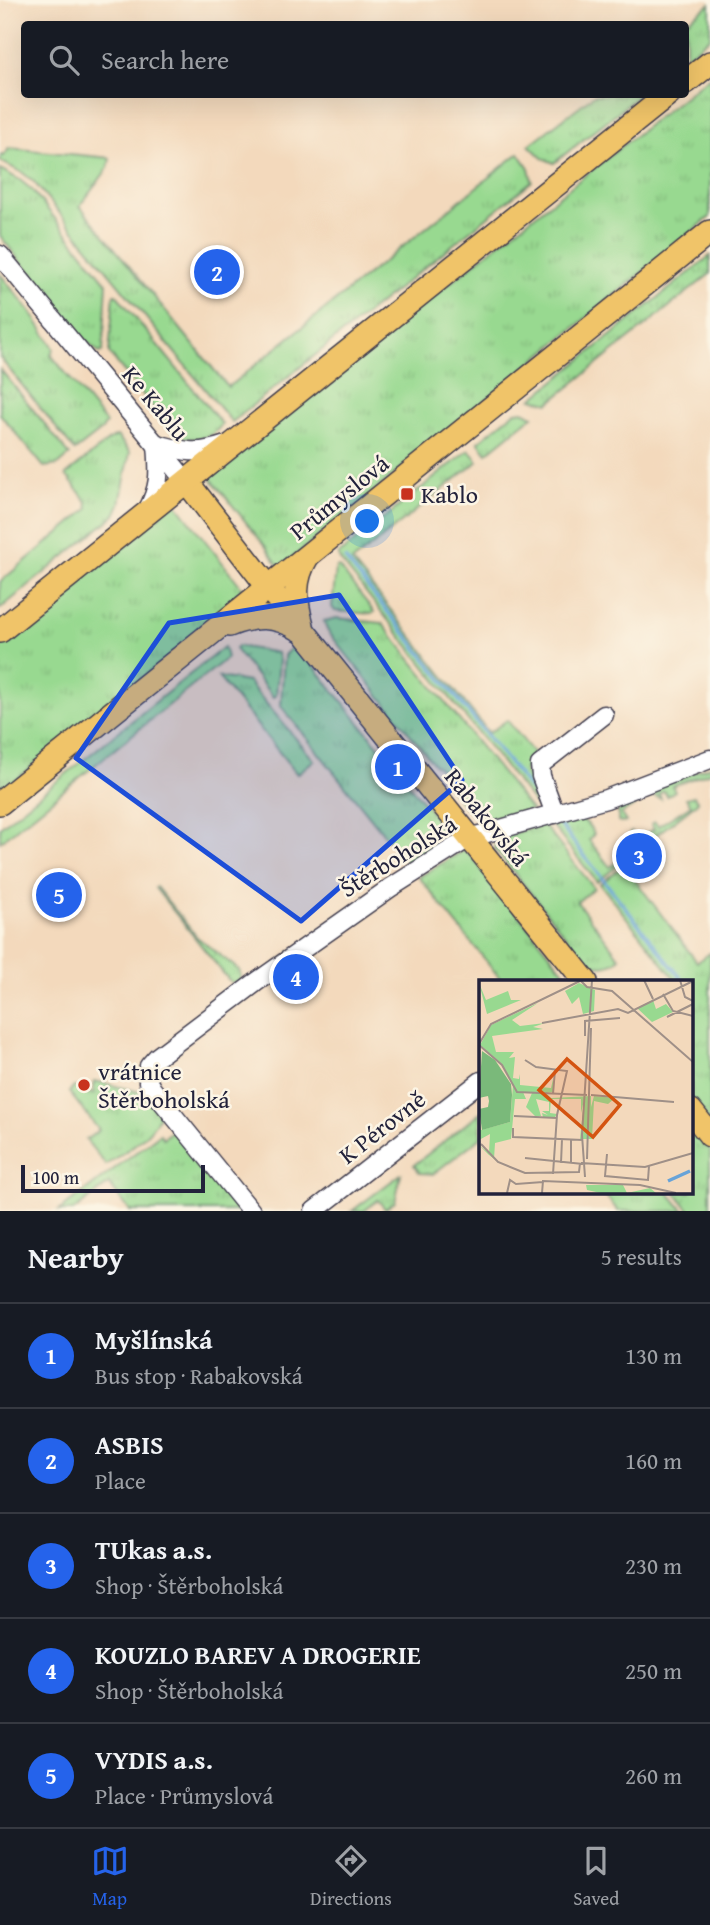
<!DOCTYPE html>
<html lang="en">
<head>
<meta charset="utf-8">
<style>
	:root { --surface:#171b24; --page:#20242c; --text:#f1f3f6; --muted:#9ea1a6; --line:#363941; --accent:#2563eb }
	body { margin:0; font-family:"Gentium Book Plus",serif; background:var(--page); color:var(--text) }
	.scale { position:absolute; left:21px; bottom:18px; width:184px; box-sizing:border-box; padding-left:7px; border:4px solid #22223b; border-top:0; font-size:19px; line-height:24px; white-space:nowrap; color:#22223b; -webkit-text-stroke:5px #fcf5e5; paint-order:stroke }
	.you { position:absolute; left:368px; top:522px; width:24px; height:24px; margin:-18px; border:5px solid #fff; border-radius:50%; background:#1a73e8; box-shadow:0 0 0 10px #1a73e833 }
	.badge { display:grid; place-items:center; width:46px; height:46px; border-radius:50%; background:var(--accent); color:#fff; font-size:23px; font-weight:700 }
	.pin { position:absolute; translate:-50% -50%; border:4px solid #fff; box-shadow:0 2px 7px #0006 }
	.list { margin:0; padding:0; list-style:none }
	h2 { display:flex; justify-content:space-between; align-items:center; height:91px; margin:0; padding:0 28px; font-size:30px }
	h2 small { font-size:23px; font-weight:400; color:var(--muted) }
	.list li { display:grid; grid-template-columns:46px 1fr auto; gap:21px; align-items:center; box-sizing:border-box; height:105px; padding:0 28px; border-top:2px solid var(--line) }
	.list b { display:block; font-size:26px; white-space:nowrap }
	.list p { margin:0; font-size:23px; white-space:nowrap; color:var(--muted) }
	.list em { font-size:23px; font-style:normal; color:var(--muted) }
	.icon { flex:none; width:38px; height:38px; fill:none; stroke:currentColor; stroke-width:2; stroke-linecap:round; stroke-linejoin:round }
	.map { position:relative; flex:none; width:710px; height:1211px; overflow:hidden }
	.search { position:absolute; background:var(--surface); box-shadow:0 7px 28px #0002; left:21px; right:21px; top:21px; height:77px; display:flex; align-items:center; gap:18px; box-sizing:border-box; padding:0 24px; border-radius:7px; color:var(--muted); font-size:26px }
	.sheet { height:616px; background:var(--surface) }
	nav { display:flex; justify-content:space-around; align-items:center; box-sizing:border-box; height:98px; border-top:2px solid var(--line); background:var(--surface); font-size:19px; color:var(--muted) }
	nav a { display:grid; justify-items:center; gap:4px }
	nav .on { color:var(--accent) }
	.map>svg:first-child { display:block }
	.grass { fill:url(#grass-tufts); stroke:#5d7e66; stroke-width:2 }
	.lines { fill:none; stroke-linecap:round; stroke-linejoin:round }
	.stream { stroke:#67a3d8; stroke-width:3.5 }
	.minor-casing { stroke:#413d4e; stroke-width:21 }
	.major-casing { stroke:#413d4e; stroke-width:26 }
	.minor { stroke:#fff; stroke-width:18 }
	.major { stroke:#f0c469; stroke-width:23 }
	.marked { fill:#1d4ed8; fill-opacity:0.2; stroke:#1d4ed8; stroke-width:5; stroke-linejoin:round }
	.poi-dot { fill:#c8321e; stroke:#fcf5e5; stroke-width:2.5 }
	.labels { text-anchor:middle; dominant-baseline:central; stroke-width:5; stroke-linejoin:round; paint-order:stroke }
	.street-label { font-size:24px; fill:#22223b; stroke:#fcf5e5 }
	.poi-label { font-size:24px; fill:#22223b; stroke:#fcf5e5; text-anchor:start }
	.inset-river { fill:none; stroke:#67a3d8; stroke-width:3.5 }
	.inset-road { fill:none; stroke:#9f9088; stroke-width:2 }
	.view { fill:#d45411; fill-opacity:0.15; stroke:#d45411; stroke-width:3.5 }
	.inset-edge { fill:none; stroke:#22223b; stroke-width:3.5 }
</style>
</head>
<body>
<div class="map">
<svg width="710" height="1211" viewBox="0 0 710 1211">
	<defs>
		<pattern id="grass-tufts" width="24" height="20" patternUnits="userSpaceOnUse" patternTransform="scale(1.75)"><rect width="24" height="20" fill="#98d990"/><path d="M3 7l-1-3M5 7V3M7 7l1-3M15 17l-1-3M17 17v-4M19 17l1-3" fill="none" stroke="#83ba7d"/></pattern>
	</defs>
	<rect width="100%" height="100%" fill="#fcf5e5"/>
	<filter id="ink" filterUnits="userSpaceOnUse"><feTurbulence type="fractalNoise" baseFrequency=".0143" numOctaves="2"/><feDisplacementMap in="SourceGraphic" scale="14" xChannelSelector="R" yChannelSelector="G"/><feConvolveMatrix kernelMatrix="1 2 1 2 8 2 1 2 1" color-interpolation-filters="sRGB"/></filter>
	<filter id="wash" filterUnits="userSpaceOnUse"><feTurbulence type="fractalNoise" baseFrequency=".00686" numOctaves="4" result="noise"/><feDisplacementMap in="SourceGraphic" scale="28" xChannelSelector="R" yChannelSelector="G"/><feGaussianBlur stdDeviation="1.57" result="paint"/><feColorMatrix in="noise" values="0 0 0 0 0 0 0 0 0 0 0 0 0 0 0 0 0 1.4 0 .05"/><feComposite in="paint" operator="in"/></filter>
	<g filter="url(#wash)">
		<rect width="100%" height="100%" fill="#f3d9bc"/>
		<g class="grass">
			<path d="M710,4V37L686,57V24H683Z"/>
			<path d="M710,76V217L280,568L266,547L208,475Z"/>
			<path d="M594,95H639L554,163L542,158L529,145Z"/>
			<path d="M9,148L110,158L108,168L80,206L228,387L519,153L529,168L532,181L232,422L34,182L23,173L0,161L1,155L4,156Z"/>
			<path d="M0,169L20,180L32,190L107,283L103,351L100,353L82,338L0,236Z"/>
			<path d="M710,256V274L549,403L532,399Z"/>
			<path d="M0,274L31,312L54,348L51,355L106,423L102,430L75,451L0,358Z"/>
			<path d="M114,294H116L222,424C212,440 190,443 174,433L109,353Z"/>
			<path d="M0,369L70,455L58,465L44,467L0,414Z"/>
			<path d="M523,411L533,416L487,453L478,442L515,412Z"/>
			<path d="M117,436L130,452L120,504L115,515L0,609V582L88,509L87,502L66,475L109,440Z"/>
			<path d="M469,450L478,461L352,562L489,733L507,720L539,760L524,770L526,775L533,773L546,806L538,808L340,560L338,555Z"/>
			<path d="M175,502L247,594L0,792V643Z"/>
			<path d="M339,567L374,612L372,614L335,611L332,607L336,568Z"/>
			<path d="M337,618L382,623L531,810C469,825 477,822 439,775L443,771L434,764L327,630L324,621Z"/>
			<path d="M296,644L385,754L381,758L388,767L392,764L434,815C450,844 431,851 407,863L281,706L284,655Z"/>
			<path d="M237,646L277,653L279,660L276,696L273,697L235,649Z"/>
			<path d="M224,647L227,658L0,842V827Z"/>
			<path d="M218,677L248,682L314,760L297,774Z"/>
			<path d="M710,766V772L672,786L675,791L667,796L664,791L659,794L661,799L651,795L621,814L626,822L623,823L618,821V808L624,799Z"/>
			<path d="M694,796L698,802L632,854L628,844L630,833L632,832L636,839L654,829L651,824L655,822L658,826L691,805L686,798Z"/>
			<path d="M573,816C585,820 588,823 594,834L589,840L610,867L620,860L622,862L597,882L550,823Z"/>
			<path d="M543,824L594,888L577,902L620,958C609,968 597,968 585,960L494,848L497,838Z"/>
			<path d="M466,849L565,973L567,982H503L419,877Z"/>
			<path d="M624,865L697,962L710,953V1123L691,1099V982H672L675,979L600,884Z"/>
			<path d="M156,887L197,937L239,970L241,976L238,982L232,983L228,979L155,888Z"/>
			<path d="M95,1081L144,1093L160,1112C154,1136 124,1151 106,1165L86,1140L99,1130L69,1092L74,1087L93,1094Z"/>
			<path d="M481,1112V1137L433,1174L420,1173L414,1165Z"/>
			<path d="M691,1124L710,1149V1211H690L675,1192H691Z"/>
			<path d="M175,1128L240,1211H130L109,1184L73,1211H59L160,1134L163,1138Z"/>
			<path d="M401,1174L395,1202L385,1209L378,1200L364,1211H352Z"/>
			<path d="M603,1192H668L684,1211H618Z"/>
		</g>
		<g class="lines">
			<g class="stream">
				<path d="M345,559L544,806"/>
				<path d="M557,821L681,978"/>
			</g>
		</g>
	</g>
	<g filter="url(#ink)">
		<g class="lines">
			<g class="minor-casing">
				<g id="minor">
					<path d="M0,255L187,482"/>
					<path d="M157,444C186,452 197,455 226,445"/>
					<path d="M147,511C161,485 159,472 157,444"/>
					<path d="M555,814L541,776L540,765L604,715"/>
					<path d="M251,1211L152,1089L148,1082L149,1066L157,1057L255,983L390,888L469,838L606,799L710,759"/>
					<path d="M314,1211L481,1081"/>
				</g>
			</g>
			<g class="major-casing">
				<g id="major">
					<path d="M686,82L710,63"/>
					<path d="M187,482L276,597L586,982"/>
					<path d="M229,625C254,615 275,614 299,629"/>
					<path d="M302,625C295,600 293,580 307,557"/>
					<path d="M0,631L669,94"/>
					<path d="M0,803L710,232"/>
					<path d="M691,1111L710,1135"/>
				</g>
			</g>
			<use href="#minor" class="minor"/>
			<use href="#major" class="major"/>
		</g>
	</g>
	<path class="marked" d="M339,595L462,780L301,921L76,758L169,623Z"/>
	<g class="poi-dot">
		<rect x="400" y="487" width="14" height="14" rx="3.5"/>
		<circle cx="84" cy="1085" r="7"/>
	</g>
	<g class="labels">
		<g class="street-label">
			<text transform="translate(156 403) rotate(50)">Ke Kablu</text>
			<text transform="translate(339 497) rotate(-39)">Průmyslová</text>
			<text transform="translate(487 817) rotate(51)">Rabakovská</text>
			<text transform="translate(398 856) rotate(-32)">Štěrboholská</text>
			<text transform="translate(382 1127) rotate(-38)">K Pérovně</text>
		</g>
		<g class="poi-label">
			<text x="421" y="494">Kablo</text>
			<text x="98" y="1071">vrátnice<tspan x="98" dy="28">Štěrboholská</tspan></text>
		</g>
	</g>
	<g transform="translate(479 980)">
		<rect width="214" height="214" fill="#f3d9bc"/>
		<path d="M0,3L7,20L29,11L32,20H42L8,34ZM100,3L116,10L115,31L104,34L100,17L93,24L86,11ZM59,23L33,40L41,46L66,43L54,47L64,49L13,56L17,72H35L30,78L36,77L34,98L40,99L41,94V105L72,108L74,99V112L67,113L72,118L112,116V127L115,116L136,118L129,124L115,121L113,159H101L105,120L102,133V119H72L71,133L78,134L76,137H64L63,133L69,135L63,131H70V122L57,119L62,136L57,137L47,127L53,113L44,112L47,119H36L32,159L16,163L15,179L22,184L10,175L1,166L10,173L11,154L0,160V136L2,150L31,142L34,105L23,84L1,65L12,45ZM107,205H144L148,213L171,208L177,213H122L108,210Z" fill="#98d990"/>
		<path d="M3,71L16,80L32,104L33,115L31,142L3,150L0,129L9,127L10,121L9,116L0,118Z" fill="#7ab97a"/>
		<path d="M174,20L177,29L187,24L194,32L173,42L158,28Z" fill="#98d990"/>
		<path class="inset-river" d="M189,201L211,191"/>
		<path class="inset-road" d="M101,0L108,7L133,11L214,82M165,0L174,19M201,0L206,17L214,21M184,14L194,31L214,36M188,37L214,24M63,43L139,29L149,33L214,1M106,56V41L141,38M0,64L12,44L103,0M0,65L23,85L38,112L108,115M46,80L57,87L88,91L78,135L74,194M74,114L76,90M112,115L195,122M35,136L78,138M34,148V157L104,160M2,164L19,182L46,193L100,192L101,183M128,174L126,196L169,200L170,186M46,178L104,184M108,179L112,48M82,183L83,159M92,183V159M102,183L166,187L214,173M106,197L103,155L113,0M28,213L31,200L37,204L64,202M63,213L64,201L161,205L197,213"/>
		<path class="view" d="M88,79L141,125L114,157L60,110Z"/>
		<rect width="214" height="214" class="inset-edge"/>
	</g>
</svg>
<div class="scale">100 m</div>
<div class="you"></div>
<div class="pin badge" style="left:398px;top:767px">1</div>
<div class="pin badge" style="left:217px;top:272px">2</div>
<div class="pin badge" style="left:639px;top:856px">3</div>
<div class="pin badge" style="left:296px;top:977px">4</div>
<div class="pin badge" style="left:59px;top:895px">5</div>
<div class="search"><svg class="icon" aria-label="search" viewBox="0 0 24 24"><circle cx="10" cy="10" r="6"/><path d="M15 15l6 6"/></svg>Search here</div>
</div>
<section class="sheet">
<h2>Nearby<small>5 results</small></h2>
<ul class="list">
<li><span class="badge">1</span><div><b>Myšlínská</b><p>Bus stop · Rabakovská</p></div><em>130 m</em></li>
<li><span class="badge">2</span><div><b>ASBIS</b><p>Place</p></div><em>160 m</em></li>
<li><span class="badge">3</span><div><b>TUkas a.s.</b><p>Shop · Štěrboholská</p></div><em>230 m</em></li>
<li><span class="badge">4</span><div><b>KOUZLO BAREV A DROGERIE</b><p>Shop · Štěrboholská</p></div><em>250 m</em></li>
<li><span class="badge">5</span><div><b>VYDIS a.s.</b><p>Place · Průmyslová</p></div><em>260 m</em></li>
</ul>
</section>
<nav>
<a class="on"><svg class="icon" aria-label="map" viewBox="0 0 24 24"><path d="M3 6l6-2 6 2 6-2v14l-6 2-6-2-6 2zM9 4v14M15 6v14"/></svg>Map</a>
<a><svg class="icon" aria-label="directions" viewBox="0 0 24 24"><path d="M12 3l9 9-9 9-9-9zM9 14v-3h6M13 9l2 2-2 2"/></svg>Directions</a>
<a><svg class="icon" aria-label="saved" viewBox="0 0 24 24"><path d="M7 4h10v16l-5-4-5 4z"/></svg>Saved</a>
</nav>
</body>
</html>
